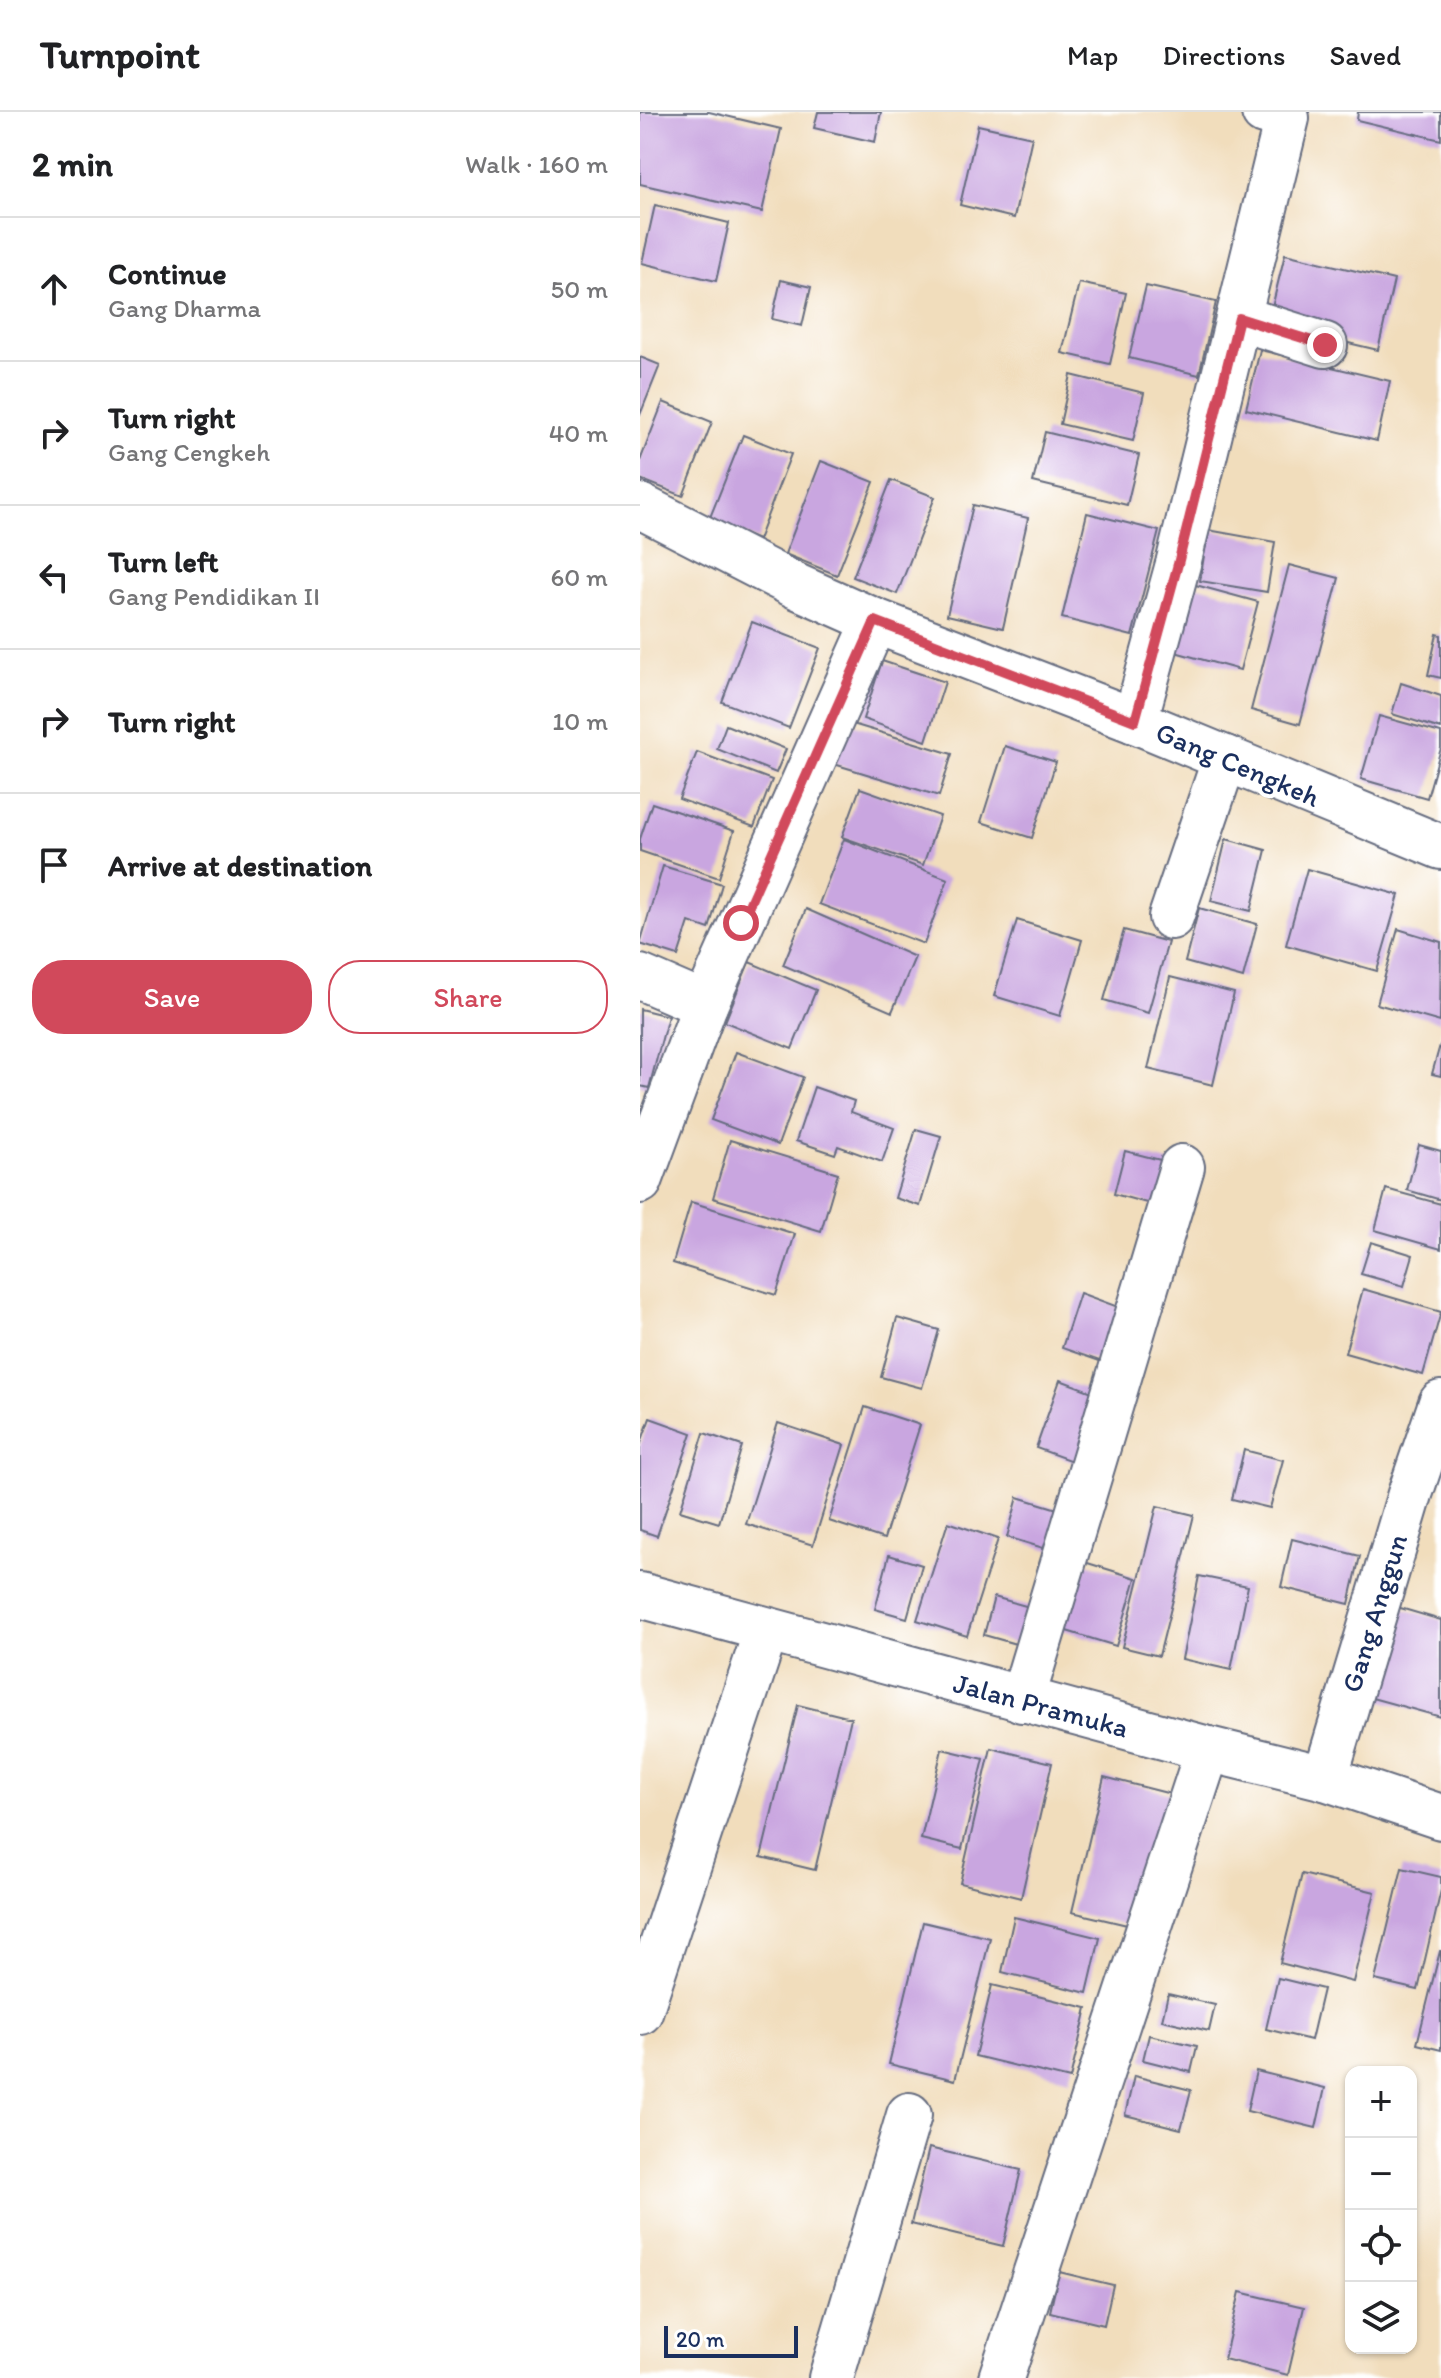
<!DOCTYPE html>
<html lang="en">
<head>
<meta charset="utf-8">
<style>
	:root { --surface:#fff; --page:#f2f2f2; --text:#202124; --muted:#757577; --line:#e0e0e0; --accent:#d1495b }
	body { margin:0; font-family:Itim,sans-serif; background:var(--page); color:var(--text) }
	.controls { position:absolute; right:24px; bottom:24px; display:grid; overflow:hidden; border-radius:16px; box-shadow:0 2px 6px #0004 }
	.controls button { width:72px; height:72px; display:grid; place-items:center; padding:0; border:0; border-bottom:2px solid var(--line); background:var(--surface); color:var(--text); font:40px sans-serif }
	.scale { position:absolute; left:24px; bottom:20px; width:134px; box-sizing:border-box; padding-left:8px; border:4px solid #1b2f5e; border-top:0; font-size:22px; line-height:28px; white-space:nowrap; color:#1b2f5e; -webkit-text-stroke:6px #fff; paint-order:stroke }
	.stop { position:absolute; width:24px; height:24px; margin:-18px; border:6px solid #d1495b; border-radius:50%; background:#fff }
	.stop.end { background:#d1495b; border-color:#fff; box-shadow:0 2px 8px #0008 }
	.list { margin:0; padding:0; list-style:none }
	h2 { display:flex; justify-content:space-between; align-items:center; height:104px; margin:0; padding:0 32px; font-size:34px }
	h2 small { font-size:26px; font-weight:400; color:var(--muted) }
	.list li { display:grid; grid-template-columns:52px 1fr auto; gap:24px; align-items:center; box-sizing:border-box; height:144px; padding:0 32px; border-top:2px solid var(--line) }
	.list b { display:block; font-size:30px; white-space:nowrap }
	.list p { margin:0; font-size:26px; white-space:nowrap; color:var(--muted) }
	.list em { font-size:26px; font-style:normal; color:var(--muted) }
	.actions { display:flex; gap:16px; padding:24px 32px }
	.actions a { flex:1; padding:18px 0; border:2px solid var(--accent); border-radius:32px; text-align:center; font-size:28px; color:var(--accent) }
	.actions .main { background:var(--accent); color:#fff }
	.icon { flex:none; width:44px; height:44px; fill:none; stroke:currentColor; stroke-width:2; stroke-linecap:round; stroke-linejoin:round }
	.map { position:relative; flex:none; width:801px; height:2266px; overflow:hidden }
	header { display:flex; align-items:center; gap:48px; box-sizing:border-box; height:112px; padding:0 40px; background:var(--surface); border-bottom:2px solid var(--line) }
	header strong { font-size:38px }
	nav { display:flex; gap:44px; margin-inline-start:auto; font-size:28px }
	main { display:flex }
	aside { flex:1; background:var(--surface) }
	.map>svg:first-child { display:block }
	.building { fill:#c9a6e0 }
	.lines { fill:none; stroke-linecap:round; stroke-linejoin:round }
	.minor-casing { stroke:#666c7f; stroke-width:48 }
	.minor { stroke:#fff; stroke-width:44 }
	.route { stroke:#d1495b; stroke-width:10 }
	.labels { text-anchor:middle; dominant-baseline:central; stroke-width:8; stroke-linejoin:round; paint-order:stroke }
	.street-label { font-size:28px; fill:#1b2f5e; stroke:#fff }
</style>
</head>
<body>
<header>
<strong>Turnpoint</strong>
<nav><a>Map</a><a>Directions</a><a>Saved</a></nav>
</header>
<main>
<aside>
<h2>2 min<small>Walk · 160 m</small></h2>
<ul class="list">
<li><svg class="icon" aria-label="ahead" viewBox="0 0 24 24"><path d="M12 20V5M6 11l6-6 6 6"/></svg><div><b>Continue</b><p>Gang Dharma</p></div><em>50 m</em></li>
<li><svg class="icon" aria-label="right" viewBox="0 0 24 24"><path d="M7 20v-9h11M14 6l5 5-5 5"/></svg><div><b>Turn right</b><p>Gang Cengkeh</p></div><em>40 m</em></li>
<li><svg class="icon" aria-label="left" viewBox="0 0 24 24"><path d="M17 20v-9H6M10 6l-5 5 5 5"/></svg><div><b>Turn left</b><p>Gang Pendidikan II</p></div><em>60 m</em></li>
<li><svg class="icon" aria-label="right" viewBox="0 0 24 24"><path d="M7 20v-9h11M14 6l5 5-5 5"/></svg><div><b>Turn right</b></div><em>10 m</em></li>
<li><svg class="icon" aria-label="arrive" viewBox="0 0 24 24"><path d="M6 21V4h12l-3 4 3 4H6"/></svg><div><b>Arrive at destination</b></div></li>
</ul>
<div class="actions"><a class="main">Save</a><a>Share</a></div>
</aside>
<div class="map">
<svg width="801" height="2266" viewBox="0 0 801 2266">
	<rect width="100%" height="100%" fill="#fff"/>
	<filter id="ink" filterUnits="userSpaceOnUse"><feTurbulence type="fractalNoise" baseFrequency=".0125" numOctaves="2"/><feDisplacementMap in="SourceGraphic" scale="16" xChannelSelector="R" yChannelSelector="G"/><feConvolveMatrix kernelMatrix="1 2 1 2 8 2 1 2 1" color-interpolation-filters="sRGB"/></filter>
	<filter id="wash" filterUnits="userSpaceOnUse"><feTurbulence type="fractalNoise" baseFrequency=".006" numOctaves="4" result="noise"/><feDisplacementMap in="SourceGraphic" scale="32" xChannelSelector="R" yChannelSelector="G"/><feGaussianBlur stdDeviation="1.8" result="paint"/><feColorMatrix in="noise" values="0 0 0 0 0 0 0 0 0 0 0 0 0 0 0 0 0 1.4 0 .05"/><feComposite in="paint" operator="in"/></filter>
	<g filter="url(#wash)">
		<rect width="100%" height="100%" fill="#f1ddbc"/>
		<g id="blocks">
			<g class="building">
				<path d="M0,0H69L141,17L122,100L0,72Z"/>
				<path d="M178,0H241L235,30L174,16Z"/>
				<path d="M718,0H801V28L717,8Z"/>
				<path d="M338,13L392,25L374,106L320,93Z"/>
				<path d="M15,93L89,111L76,169L2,151Z"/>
				<path d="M645,142L754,168L738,238L628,212Z"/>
				<path d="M141,168L171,175L162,214L132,207Z"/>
				<path d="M439,171L486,181L470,252L422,241Z"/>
				<path d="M506,174L576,190L559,263L489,246Z"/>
				<path d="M620,238L750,269L737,329L606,297Z"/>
				<path d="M0,245L20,253L0,303Z"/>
				<path d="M431,263L504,281L493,329L420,312Z"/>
				<path d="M23,290L72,310L43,384L0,367V349Z"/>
				<path d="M405,320L499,343L487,393L393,370Z"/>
				<path d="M103,323L151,342L118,428L69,408Z"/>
				<path d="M181,349L234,370L197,463L145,442Z"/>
				<path d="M251,368L295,385L257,482L213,465Z"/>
				<path d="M333,393L388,406L363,516L307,503Z"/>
				<path d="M447,401L519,419L492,524L422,506Z"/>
				<path d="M568,418L635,430L627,480L560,469Z"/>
				<path d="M649,453L699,466L660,612L611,598Z"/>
				<path d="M552,472L618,490L600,558L535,540Z"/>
				<path d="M112,510L180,536L149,616L82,590Z"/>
				<path d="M797,522L801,523V566L788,563Z"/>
				<path d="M242,549L305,570L286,629L223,607Z"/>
				<path d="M761,571L801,584V617L752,602Z"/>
				<path d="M739,604L801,621V636L787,686L721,667Z"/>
				<path d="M206,610L312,642L299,684L194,652Z"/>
				<path d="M86,613L146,637L136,661L77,637Z"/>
				<path d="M365,634L416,650L392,726L341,710Z"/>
				<path d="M57,640L132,668L114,715L39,687Z"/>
				<path d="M220,676L300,704L283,753L202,725Z"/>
				<path d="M12,691L94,719L79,766L0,739V727Z"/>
				<path d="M204,727L308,767L284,832L179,792Z"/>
				<path d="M586,727L626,738L611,799L571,789Z"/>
				<path d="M23,754L82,772L69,817L49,810L38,844L0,832Z"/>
				<path d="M667,757L759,783L737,859L646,833Z"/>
				<path d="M559,796L617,812L603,866L545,850Z"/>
				<path d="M166,797L275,845L252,900L143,853Z"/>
				<path d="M377,808L442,828L420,904L354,884Z"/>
				<path d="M758,817L801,830L800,910L737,892Z"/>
				<path d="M484,818L528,830L508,901L464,888Z"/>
				<path d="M109,850L176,878L152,937L85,910Z"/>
				<path d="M530,865L594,881L573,973L508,957Z"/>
				<path d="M0,897L28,904L9,976L0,974Z"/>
				<path d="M800,933H801V964L792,962Z"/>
				<path d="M96,940L163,965L138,1033L71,1008Z"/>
				<path d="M174,975L214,989L211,1000L254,1016L242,1050L198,1034L195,1042L156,1029Z"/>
				<path d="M276,1017L301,1024L280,1094L255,1086Z"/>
				<path d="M90,1028L198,1061L181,1119L73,1086Z"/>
				<path d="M779,1033L801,1039V1088L767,1078Z"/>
				<path d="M485,1039L536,1052L525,1096L474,1082Z"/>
				<path d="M746,1077L801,1092V1137L735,1118Z"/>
				<path d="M51,1090L155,1122L136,1183L33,1151Z"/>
				<path d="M731,1130L773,1143L764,1174L721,1162Z"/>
				<path d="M723,1177L801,1200L783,1263L705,1241Z"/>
				<path d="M440,1181L489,1199L471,1253L422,1236Z"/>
				<path d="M257,1206L299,1218L282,1276L241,1265Z"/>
				<path d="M420,1268L466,1285L443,1353L396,1336Z"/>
				<path d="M225,1295L280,1313L244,1427L189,1409Z"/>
				<path d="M10,1306L52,1321L17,1424L0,1418V1334Z"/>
				<path d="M138,1311L204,1333L173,1433L106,1412Z"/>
				<path d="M64,1321L102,1334L79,1411L40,1399Z"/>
				<path d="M604,1338L643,1348L630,1396L592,1387Z"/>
				<path d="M378,1385L424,1399L413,1439L367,1425Z"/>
				<path d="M517,1394L554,1403L519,1544L482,1535Z"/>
				<path d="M308,1410L358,1427L327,1524L277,1508Z"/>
				<path d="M652,1427L720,1444L709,1492L641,1475Z"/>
				<path d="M249,1443L282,1453L267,1506L235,1497Z"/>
				<path d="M441,1449L496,1466L476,1534L420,1517Z"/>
				<path d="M559,1464L608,1474L591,1558L542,1547Z"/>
				<path d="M354,1485L400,1498L390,1536L344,1523Z"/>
				<path d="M757,1495L801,1508V1605L732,1586Z"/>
				<path d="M158,1593L211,1606L175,1758L121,1745Z"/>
				<path d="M351,1636L412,1651L381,1786L320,1771Z"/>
				<path d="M302,1637L344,1647L322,1737L281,1727Z"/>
				<path d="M464,1665L531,1682L500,1816L432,1800Z"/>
				<path d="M762,1756L801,1765V1778L778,1878L735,1868Z"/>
				<path d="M662,1762L735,1780L713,1870L640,1851Z"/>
				<path d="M374,1805L460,1826L447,1881L362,1860Z"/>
				<path d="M283,1810L350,1826L315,1968L249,1952Z"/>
				<path d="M800,1839H801V1938L777,1932Z"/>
				<path d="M638,1866L683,1877L671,1928L626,1917Z"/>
				<path d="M352,1873L447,1896L430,1967L335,1944Z"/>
				<path d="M528,1882L575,1893L569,1919L522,1908Z"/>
				<path d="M509,1923L557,1934L551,1960L503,1948Z"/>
				<path d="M616,1959L685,1976L676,2016L607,1999Z"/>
				<path d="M494,1964L551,1978L541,2017L485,2003Z"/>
				<path d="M289,2036L381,2058L363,2134L271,2112Z"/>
				<path d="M419,2160L473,2173L464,2213L410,2200Z"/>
				<path d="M600,2180L664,2195L648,2263L584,2247Z"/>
			</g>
		</g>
	</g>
	<g filter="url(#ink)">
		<use href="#blocks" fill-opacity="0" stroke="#666c7f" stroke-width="2"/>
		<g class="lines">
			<g class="minor-casing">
				<g id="minor">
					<path d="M599,206L685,233"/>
					<path d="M0,394L156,474L235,509L495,609L801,735"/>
					<path d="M495,609L538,452L647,6L624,0"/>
					<path d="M531,805L585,646"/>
					<path d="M0,865L65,893"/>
					<path d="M0,1069L65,893L235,509"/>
					<path d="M0,1483L568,1637L685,1666L801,1705"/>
					<path d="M382,1588L542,1055"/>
					<path d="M685,1666L770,1382L801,1291"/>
					<path d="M0,1900L126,1519"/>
					<path d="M191,2266L269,2003"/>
					<path d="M361,2266L568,1637"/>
				</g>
			</g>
			<use href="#minor" class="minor"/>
		</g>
	</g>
	<g class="lines" filter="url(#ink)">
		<path class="route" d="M101,811L235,509L495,609L538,452L599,206L685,233"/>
	</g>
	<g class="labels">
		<g class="street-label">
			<text transform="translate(598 652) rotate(23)">Gang Cengkeh</text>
			<text transform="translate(734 1501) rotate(-73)">Gang Anggun</text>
			<text transform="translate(401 1593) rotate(15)">Jalan Pramuka</text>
		</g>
	</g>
</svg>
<div class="controls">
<button>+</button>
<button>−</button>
<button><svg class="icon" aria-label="locate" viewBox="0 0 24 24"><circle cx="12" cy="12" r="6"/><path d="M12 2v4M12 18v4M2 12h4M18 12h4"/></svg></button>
<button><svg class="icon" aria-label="layers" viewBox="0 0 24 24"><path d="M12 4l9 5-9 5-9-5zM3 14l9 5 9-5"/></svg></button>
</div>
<div class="scale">20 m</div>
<div class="stop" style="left:101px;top:811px"></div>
<div class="stop end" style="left:685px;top:233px"></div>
</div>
</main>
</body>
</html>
